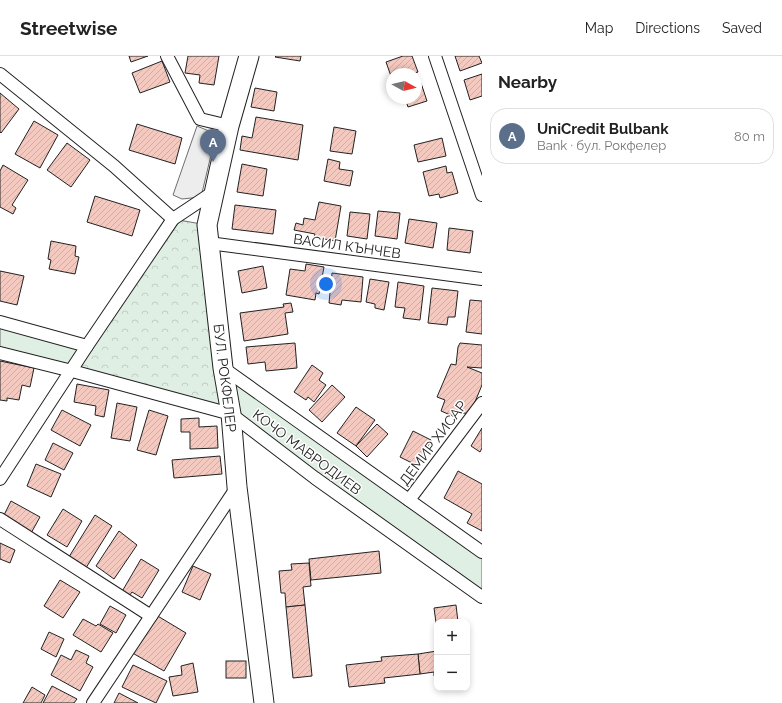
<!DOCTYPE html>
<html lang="en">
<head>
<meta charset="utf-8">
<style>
	:root { --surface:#fff; --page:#f2f2f2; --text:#222; --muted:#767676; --line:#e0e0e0; --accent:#0f766e }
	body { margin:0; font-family:Raleway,sans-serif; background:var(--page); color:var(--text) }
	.controls { position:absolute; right:12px; bottom:12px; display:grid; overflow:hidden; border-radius:8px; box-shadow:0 2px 6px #0003 }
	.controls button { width:36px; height:36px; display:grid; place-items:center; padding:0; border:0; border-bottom:1px solid var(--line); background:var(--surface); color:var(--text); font:20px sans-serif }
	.compass { position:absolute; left:386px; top:12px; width:36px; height:36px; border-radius:50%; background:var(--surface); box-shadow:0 2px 6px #0003; rotate:98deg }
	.you { position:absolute; left:326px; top:228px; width:14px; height:14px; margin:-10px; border:3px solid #fff; border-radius:50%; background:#1a73e8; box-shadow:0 0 0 6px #1a73e833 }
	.badge { display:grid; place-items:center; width:26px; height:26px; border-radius:50%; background:var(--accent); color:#fff; font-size:13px; font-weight:700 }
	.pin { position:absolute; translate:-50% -33px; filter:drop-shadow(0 1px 2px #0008) }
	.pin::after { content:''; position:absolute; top:21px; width:14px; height:12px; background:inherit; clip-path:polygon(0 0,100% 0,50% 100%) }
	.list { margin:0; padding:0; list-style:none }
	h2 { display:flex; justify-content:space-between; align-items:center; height:52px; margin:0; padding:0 16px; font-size:17px }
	h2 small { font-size:13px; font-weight:400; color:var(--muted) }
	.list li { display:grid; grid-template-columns:26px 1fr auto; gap:12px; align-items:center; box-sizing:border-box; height:56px; margin:0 8px 8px; padding:0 8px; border:1px solid var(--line); border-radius:16px }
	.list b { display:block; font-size:15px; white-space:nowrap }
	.list p { margin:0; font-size:13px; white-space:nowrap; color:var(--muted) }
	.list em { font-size:13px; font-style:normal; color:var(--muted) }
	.map { position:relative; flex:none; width:482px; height:647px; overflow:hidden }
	header { display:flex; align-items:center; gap:24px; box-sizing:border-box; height:56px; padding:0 20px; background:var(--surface); border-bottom:1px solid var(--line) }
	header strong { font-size:19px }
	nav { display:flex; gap:22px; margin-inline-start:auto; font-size:14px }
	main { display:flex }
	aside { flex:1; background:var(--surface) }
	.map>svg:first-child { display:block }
	.grass { fill:#e0efe3; stroke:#6f6f6f }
	.park { fill:url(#park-crowns); stroke:#6f6f6f }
	.parking { fill:#ededed; stroke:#6f6f6f }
	.building { fill:url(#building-hatch); stroke:#222 }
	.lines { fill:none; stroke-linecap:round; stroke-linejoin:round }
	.street-casing { stroke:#222; stroke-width:14 }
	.primary-casing { stroke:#222; stroke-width:21 }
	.street { stroke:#fff; stroke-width:12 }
	.primary { stroke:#fff; stroke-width:19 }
	.labels { text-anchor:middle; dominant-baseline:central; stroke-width:3; stroke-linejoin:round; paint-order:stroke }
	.street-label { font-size:14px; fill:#222; stroke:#fff }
</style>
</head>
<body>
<header>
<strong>Streetwise</strong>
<nav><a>Map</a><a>Directions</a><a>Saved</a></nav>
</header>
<main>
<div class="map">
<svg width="482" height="647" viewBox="0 0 482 647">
	<defs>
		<pattern id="park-crowns" width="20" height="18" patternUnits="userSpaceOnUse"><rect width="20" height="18" fill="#e0efe3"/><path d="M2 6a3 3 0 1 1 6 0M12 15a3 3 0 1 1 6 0" fill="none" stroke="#c0cdc2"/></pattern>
		<pattern id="building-hatch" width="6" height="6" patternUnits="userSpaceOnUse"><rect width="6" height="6" fill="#f3c9c0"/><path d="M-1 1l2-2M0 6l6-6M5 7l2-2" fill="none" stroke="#d0aca5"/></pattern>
	</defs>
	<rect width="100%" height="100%" fill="#fff"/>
	<g class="grass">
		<path d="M0,266L87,290L72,315L0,297Z"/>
		<path d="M223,312L482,496V541L231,358Z"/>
	</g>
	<path class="park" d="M173,163L207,169L231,358L72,315Z"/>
	<path class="parking" d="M197,70L216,78L201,141L182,143L173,139Z"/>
	<g class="building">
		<path d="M129,0H148L131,6Z"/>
		<path d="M188,0H219L214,29L199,27L200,19L185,17Z"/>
		<path d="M276,0H301L300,5L275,1Z"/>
		<path d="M403,0H412L418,16L412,18H392V23L386,6Z"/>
		<path d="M455,0H479L482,7L460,15Z"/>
		<path d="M162,5L170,26L140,37L132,17Z"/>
		<path d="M482,18V40L470,44L464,24Z"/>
		<path d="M421,27L427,45L408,51L405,42H416V29Z"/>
		<path d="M255,32L277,36L274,55L251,51Z"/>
		<path d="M0,37L19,53L1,77L0,76Z"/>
		<path d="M256,61L303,69L298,104L240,94L242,80L252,82Z"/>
		<path d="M34,65L58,79L40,112L15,98Z"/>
		<path d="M137,68L182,82L175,108L129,94Z"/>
		<path d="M334,71L356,75L352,98L330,95Z"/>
		<path d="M442,82L446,100L418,106L414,89Z"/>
		<path d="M67,87L90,104L71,131L47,114Z"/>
		<path d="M328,103L340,106L339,113L353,115L350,130L324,125Z"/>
		<path d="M242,108L267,113L263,140L237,136Z"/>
		<path d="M3,109L28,124L12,149L16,152L13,158L0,151V115Z"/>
		<path d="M446,110L447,117L452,116L458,137L440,142L439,138L429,140L423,116Z"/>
		<path d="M95,140L140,154L132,180L87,166Z"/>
		<path d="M319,146L341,150L335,185L314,181L315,178L294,174L296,167L303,169L304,162L315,164Z"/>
		<path d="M235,149L276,154L273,178L232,173Z"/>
		<path d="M378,155L400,157L397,183L375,180Z"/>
		<path d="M350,156L370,158L367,183L347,180Z"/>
		<path d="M409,163L437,167L433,192L405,187Z"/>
		<path d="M449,172L473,175L470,197L447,194Z"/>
		<path d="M51,185L76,190L75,200L79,201L75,218L49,213L51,204L48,203Z"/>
		<path d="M306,208L324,211L319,238L316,237L315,244L286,239L290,213L305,215Z"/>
		<path d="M263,210L267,232L242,237L238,215Z"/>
		<path d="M0,215L24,220L17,249L0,245Z"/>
		<path d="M332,217L363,221L361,246L342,244L341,249L329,247Z"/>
		<path d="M370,223L389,226L384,254L375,252V248L366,246Z"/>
		<path d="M398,226L424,230L420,264L403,262L405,252L395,251Z"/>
		<path d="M432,232L458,235L455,261H448L447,269L428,267Z"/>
		<path d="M470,244L482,245V278L466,276Z"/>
		<path d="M291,247L293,256L285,257L288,278L244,285L240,257L284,251L283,248Z"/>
		<path d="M295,287L297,312L266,315L265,306L248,308L246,291Z"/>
		<path d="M460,287L482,289V312L467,311L482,317V329L470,358L457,356L455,361L441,355L445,344L437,341L451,308L456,309L458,291Z"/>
		<path d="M0,305L34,312L30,331L22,329L19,344L7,342V345L0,344Z"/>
		<path d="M312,309L323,317L319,324L326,329L314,346L308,341L306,344L294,336Z"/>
		<path d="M77,328L109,334L104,361L95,359L96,350L74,346Z"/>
		<path d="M332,329L345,341L322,366L309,354Z"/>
		<path d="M117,347L137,351L130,385L111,382Z"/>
		<path d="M356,351L375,364L356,390L337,377Z"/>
		<path d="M62,354L91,369L80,390L51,374Z"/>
		<path d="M149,354L168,360L156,399L137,394Z"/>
		<path d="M199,362V371L217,370L218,392L190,393V376H181V363Z"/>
		<path d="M377,368L388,378L367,401L356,390Z"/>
		<path d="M482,372V392L480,396L471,390Z"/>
		<path d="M413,375L431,384L418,410L400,401Z"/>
		<path d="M53,387L73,397L64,414L45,404Z"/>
		<path d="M220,400L222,418L174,422L172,404Z"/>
		<path d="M36,408L61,418L51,441L27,430Z"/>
		<path d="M458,415L482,428V475L467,467L472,458L444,442Z"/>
		<path d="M11,445L40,461L30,479L2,463Z"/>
		<path d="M63,453L82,465L67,491L47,479Z"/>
		<path d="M95,459L112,470L84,515L67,504Z"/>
		<path d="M119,475L137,489L114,523L96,510Z"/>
		<path d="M0,487L15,494L10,507L0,503Z"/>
		<path d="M379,495L381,517L311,524L309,503Z"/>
		<path d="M141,503L159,514L142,542L132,536L127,543L120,539Z"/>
		<path d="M309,507L311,530L303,531L305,549L286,551L285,537H281L279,515L292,514L291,508Z"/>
		<path d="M193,510L211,518L200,544L182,536Z"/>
		<path d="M60,524L80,536L63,562L44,550Z"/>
		<path d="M305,549L312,620L293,622L286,551Z"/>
		<path d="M456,549L458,566H437V574L434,552Z"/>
		<path d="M110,550L126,559L116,577L100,568Z"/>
		<path d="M156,559L186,577L164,615L129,595Z"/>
		<path d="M83,563L96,570L98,568L113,577L101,596L73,579Z"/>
		<path d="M49,576L64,583L56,601L41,593Z"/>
		<path d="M76,594L89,600L86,607L93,611L80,635L51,619L61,599L71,604Z"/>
		<path d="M437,595V620H434V616L420,618L418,598Z"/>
		<path d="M418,598L420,618L384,622L385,627L349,631L346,609L382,605L381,601Z"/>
		<rect x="226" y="605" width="20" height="17"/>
		<path d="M193,607L198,636L173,640L169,621L182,619L181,610Z"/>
		<path d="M133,609L167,625L156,647L122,631Z"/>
		<path d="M52,630L77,643L74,647H43Z"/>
		<path d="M32,631L45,639L41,647H23Z"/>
		<path d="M119,637L138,647H114Z"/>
	</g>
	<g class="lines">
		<g class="street-casing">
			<g id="street">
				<path d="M167,0L200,63L229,70"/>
				<path d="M435,0L482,139"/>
				<path d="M0,18L114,110L173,163"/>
				<path d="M209,187L482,223"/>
				<path d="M0,266L87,290"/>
				<path d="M0,297L72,315L231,358L315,422L482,541"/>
				<path d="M223,312L482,496"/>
				<path d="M0,423L87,290L173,163L215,135"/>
				<path d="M409,444L482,347"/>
				<path d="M0,463L151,560"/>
				<path d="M93,647L237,431"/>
			</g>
		</g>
		<g class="primary-casing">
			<path id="primary" d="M249,0L229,70L207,169L223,312L231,358L237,431L264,647"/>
		</g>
		<use href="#street" class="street"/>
		<use href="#primary" class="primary"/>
	</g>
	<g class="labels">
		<g class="street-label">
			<text transform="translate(347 190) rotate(8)">ВАСИЛ КЪНЧЕВ</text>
			<text transform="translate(225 322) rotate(83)">БУЛ. РОКФЕЛЕР</text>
			<text transform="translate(433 387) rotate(-53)">ДЕМИР ХИСАР</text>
			<text transform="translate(307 396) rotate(37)">КОЧО МАВРОДИЕВ</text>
		</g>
	</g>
</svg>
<div class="controls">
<button>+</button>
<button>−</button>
</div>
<svg class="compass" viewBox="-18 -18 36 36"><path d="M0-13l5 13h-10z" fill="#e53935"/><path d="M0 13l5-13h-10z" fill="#767676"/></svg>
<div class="you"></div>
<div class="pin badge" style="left:213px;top:106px;background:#5c6f8a">A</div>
</div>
<aside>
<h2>Nearby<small></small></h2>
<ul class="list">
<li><span class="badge" style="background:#5c6f8a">A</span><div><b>UniCredit Bulbank</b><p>Bank · бул. Рокфелер</p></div><em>80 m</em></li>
</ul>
</aside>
</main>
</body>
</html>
